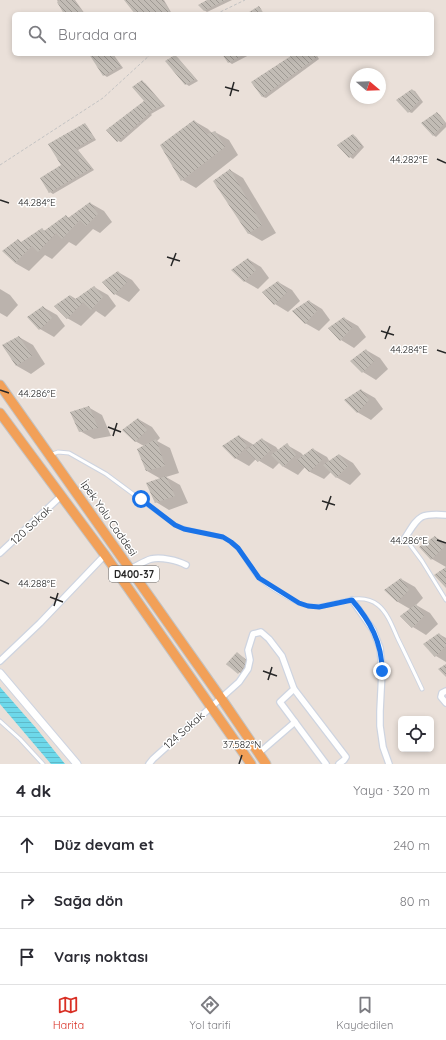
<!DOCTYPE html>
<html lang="tr">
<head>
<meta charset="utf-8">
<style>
	:root { --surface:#fff; --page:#f2f2f3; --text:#2b2b33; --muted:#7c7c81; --line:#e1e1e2; --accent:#d93025 }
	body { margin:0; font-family:Quicksand,sans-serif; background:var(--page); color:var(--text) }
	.controls { position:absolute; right:12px; bottom:12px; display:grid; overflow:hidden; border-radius:6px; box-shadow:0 2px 6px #0003 }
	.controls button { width:36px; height:36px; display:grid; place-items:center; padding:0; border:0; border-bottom:1px solid var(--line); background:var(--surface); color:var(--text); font:20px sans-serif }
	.compass { position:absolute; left:350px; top:68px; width:36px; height:36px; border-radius:50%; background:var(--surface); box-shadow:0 2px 6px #0003; rotate:109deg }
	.stop { position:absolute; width:12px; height:12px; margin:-9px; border:3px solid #1a73e8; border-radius:50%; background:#fff }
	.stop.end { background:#1a73e8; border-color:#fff; box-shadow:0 1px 4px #0008 }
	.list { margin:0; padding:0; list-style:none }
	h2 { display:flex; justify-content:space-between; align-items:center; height:52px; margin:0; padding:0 16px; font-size:17px }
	h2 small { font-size:13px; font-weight:400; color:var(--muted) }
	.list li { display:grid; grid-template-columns:26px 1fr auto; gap:12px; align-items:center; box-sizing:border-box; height:56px; padding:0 16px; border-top:1px solid var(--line) }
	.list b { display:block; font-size:15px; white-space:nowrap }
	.list em { font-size:13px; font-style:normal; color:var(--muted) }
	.icon { flex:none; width:22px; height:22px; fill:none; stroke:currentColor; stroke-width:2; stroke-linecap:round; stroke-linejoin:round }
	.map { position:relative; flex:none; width:446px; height:764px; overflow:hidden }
	.search { position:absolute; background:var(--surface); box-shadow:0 2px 6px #0003; left:12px; right:12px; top:12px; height:44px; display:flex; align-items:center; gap:10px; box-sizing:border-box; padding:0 14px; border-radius:6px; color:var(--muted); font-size:15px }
	.sheet { height:220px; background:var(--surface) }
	nav { display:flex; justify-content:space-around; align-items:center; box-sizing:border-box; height:56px; border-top:1px solid var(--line); background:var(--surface); font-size:11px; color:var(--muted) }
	nav a { display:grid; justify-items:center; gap:2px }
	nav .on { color:var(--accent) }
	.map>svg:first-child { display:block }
	.water { fill:url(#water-rules) }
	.shadow { fill:#0003 }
	.building { fill:url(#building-back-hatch) }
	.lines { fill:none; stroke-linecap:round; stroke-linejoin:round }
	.service-casing { stroke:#ced4e0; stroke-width:5 }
	.minor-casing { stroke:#ced4e0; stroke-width:8 }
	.tertiary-casing { stroke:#ced4e0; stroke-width:9 }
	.trunk-casing { stroke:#c3c3c3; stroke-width:11 }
	.path { stroke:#c3c3c3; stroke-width:1; stroke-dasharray:3 2; stroke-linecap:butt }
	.service { stroke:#fff; stroke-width:3 }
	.minor { stroke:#fff; stroke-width:5.5 }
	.tertiary { stroke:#fff; stroke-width:7 }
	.trunk { stroke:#f2a058; stroke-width:9 }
	.route { stroke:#1a73e8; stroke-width:5 }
	.ticks { fill:none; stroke:#272727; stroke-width:1.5 }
	.labels { text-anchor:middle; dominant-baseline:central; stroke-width:3; stroke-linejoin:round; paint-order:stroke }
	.shield { fill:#fff; stroke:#686868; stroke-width:1 }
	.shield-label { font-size:10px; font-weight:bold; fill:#272727 }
	.street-label { font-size:11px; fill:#272727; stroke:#fff }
	.ticks-label { font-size:10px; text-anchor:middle; fill:#272727; stroke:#fff; stroke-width:3; stroke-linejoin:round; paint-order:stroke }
</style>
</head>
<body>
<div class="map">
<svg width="446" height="764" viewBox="0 0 446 764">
	<defs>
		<pattern id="water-rules" width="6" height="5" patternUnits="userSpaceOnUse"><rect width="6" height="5" fill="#6dd8ea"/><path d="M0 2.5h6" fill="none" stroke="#5eb9c9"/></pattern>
		<pattern id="building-back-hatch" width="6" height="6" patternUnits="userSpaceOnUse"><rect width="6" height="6" fill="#c2bcb5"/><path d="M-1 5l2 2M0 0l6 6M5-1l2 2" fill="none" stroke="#9e9993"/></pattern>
	</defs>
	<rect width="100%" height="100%" fill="#eae0d9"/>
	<path class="water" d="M0,687L36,728L65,764H51L0,704Z"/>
	<g class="shadow">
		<path d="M57,0H75L85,14H65Z"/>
		<path d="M125,0H164L172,14H136Z"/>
		<path d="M209,0H232L207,12L204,10Z"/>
		<path d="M90,54H113L123,68L107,77L104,75Z"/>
		<path d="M226,54H251L232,64L229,62Z"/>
		<path d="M295,54H316L319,59L266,98L263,97L252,82Z"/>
		<path d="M175,56L178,58L198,81L189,86L186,84Z"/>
		<path d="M142,82L145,83L165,106L151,114L152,115L121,142L118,141L146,101Z"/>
		<path d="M412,90L415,91L423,102L412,113L409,112Z"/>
		<path d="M437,113L440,115L446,123V127L436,137L433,135Z"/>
		<path d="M194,121L208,129L212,133L215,132L229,140L238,155L196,188L182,180Z"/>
		<path d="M85,124L87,126L96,140L78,150L94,170L53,194L50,192L62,165Z"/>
		<path d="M353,135L356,137L364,147L353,159L350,157Z"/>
		<path d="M230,170L243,178L276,233L262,241L248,233Z"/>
		<path d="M90,203L104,211L112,222L100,233L93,229L76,246L69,242L52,259L45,255L29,271L15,263L22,243L42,229L45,231L66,216L69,218Z"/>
		<path d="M248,259L261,267L269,278L258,289L244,281Z"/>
		<path d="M118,272L132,280L140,290L129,302L115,294Z"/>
		<path d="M278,282L292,290L300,301L288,312L275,304Z"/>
		<path d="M94,287L108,295L116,306L105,317L96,311L81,326L67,318L71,296L76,299Z"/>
		<path d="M0,289L10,295L18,305L7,317L0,313Z"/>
		<path d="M309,301L322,309L330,320L319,331L305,323Z"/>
		<path d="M43,307L57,315L65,326L54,337L40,329Z"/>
		<path d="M344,318L358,326L366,337L354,348L341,340Z"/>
		<path d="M19,337L33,345L45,364L31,374L17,366L3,346Z"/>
		<path d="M366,350L380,358L388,369L376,380L363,372Z"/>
		<path d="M361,390L375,398L383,409L371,420L357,412Z"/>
		<path d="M88,407L102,415L111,436L94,439L80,431Z"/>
		<path d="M138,419L152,427L160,438L157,441L170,448L179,473L166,477L180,485L188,503L169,510L156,502L161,479L147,471L144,446L135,441Z"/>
		<path d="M239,436L254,445L262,439L276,447L279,451L287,445L301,453L304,456L313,449L327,457L330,462L340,455L353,463L361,474L350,485L336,477L331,472L324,479L310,472L305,467L298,475L284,467L280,462L273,469L256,459L249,466L235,458Z"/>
		<path d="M435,537L446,543V567L432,559L421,547Z"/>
		<path d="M401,579L415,587L423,598L416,605L430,613L438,624L426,635L413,627L410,609L398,602L386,590Z"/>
		<path d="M439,634L446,638V662L436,656Z"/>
		<path d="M237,653L252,664L250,671L245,677L228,663Z"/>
	</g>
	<g class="building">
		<path d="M60,0H74L84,14H64L57,2Z"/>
		<path d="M124,0H163L171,14H135Z"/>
		<path d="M207,0H226L204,11L198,5Z"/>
		<path d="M259,6L264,14H246Z"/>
		<path d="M89,54H112L121,66L103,76Z"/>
		<path d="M222,54H245L228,63Z"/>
		<path d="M294,54H315L317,57L262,97L251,82Z"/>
		<path d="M175,55L196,79L185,85L165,61Z"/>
		<path d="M142,80L163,105L149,112L150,113L117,142L106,130L144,101L132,87Z"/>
		<path d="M412,89L420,100L408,113L396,100Z"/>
		<path d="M437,112L445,123L433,136L421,123Z"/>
		<path d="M194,120L207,134L215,131L225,147L181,181L160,145Z"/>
		<path d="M85,123L94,138L76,148L92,168L49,193L40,178L61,165L48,144Z"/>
		<path d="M353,134L362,145L349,158L337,145Z"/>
		<path d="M230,169L262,225L248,234L213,181Z"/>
		<path d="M90,202L98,214L86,226L80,220L62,239L56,233L38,252L32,246L15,263L2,251L18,239L21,242L42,228L44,231L66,215L68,218Z"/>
		<path d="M248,258L256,270L244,282L231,270Z"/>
		<path d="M118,271L127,282L114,295L102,282Z"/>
		<path d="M278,281L287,292L274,305L262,292Z"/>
		<path d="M94,286L103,297L91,310L83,302L67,319L54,306L70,295L74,300Z"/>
		<path d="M309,300L317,311L305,324L292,311Z"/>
		<path d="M43,306L52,318L39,330L27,317Z"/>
		<path d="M344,317L352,328L340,341L328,328Z"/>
		<path d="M19,336L32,356L16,366L2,345Z"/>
		<path d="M366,349L374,361L362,373L350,361Z"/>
		<path d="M361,389L369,400L357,413L344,400Z"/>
		<path d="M89,406L98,428L79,432L70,412Z"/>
		<path d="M138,418L147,430L135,442L122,430Z"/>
		<path d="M239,435L247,446L235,459L222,446Z"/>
		<path d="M262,438L271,450L258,462L246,450Z"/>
		<path d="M156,439L165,466L146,471L137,449Z"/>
		<path d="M287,443L296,455L283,467L271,455Z"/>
		<path d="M313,448L322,460L309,472L297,460Z"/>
		<path d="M339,454L348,466L336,478L323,465Z"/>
		<path d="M166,476L175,496L155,503L146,483Z"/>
		<path d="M435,536L444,547L431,560L419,547Z"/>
		<path d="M446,567V588L434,575Z"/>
		<path d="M401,578L409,590L397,602L384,590Z"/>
		<path d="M416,604L424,616L412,628L400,616Z"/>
		<path d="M439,633L446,642V646L435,657L423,644Z"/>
		<path d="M237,652L246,660L244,667L238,674L226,664Z"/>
		<path d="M446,664V677L438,669Z"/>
	</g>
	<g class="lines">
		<g class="service-casing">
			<g id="service">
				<path d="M50,455L58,452L69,453L106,474L175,525C191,533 216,532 230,541C242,549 247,564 256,575C262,583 294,602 304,605C328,612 357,588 378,605C388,613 393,628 398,639C406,655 414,672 422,689"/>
				<path d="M405,538L422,561L446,600"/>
				<path d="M0,721L20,739L43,764"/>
			</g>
		</g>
		<g class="minor-casing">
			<g id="minor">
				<path d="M405,538C419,516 419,513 446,515"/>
				<path d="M0,553L61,496"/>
				<path d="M130,569C137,566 144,561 151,559C161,557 177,560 186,565"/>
				<path d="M352,600L373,630L380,648L382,671L380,711V726L383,747L389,764"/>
				<path d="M0,661L40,623L105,555"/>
				<path d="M294,689L280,702L326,764"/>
				<path d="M446,691L442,693L441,697L446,703"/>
				<path d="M259,753L295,722"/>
				<path d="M149,764L153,759L239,682L248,669L250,660L248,650L253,634L261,632L269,639L282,656L294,689L346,757L344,760L339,764"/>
			</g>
		</g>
		<g class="tertiary-casing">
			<path id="tertiary" d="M0,673L77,764"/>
		</g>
		<g class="trunk-casing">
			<g id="trunk">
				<path d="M0,385L221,698L266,764"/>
				<path d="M0,413L105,555L251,764"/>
			</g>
		</g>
		<g class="path">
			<path d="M216,14L245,0"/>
			<path d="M0,165L103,98L151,54"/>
		</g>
		<use href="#service" class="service"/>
		<use href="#minor" class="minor"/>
		<use href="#tertiary" class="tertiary"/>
		<use href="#trunk" class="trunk"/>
	</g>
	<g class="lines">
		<path class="route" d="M141,499L175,525L184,529L223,537L231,542L238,548L259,578L299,603L308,606L319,607L352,600C370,621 382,642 382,671"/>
	</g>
	<path class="ticks" d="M225,87L239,91M230,96L234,82M437,159L446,163M0,200L9,203M167,257L180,261M171,266L176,253M381,331L394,335M385,339L390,326M437,350L446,353M0,390L9,393M108,427L121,432M113,436L117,423M322,501L335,505M326,510L331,496M437,540L446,543M0,580L9,584M50,597L63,602M54,606L58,593M263,671L277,676M268,680L272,667M239,764L242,755"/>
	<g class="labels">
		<rect class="shield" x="109" y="566" width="50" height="16" rx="3"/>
		<g class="shield-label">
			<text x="134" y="574">D400-37</text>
		</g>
		<g class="street-label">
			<text transform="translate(109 518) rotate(55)">İpek Yolu Caddesi</text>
			<text transform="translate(31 525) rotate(-43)">120 Sokak</text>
			<text transform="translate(184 730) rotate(-42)">124 Sokak</text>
		</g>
	</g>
	<g class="ticks-label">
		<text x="409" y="163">44.282°E</text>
		<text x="37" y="206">44.284°E</text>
		<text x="409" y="353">44.284°E</text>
		<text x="37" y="397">44.286°E</text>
		<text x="409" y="544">44.286°E</text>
		<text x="37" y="587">44.288°E</text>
		<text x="242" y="748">37.582°N</text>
	</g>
</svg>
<div class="controls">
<button><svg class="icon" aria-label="locate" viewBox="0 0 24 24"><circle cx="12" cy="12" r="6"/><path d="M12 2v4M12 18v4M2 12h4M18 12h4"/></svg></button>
</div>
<svg class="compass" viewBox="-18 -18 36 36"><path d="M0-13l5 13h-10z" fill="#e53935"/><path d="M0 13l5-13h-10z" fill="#7c7c81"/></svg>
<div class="stop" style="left:141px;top:499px"></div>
<div class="stop end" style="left:382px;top:671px"></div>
<div class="search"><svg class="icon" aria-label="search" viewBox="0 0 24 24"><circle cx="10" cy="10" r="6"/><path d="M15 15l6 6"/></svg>Burada ara</div>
</div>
<section class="sheet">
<h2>4 dk<small>Yaya · 320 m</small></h2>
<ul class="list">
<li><svg class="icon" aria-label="ahead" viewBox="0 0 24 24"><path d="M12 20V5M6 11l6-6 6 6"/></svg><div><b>Düz devam et</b></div><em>240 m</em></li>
<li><svg class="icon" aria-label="right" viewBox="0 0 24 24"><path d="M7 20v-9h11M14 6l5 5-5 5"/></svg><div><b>Sağa dön</b></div><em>80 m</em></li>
<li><svg class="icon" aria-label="arrive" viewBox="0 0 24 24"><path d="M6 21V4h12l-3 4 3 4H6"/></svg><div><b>Varış noktası</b></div></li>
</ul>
</section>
<nav>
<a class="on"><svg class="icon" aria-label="map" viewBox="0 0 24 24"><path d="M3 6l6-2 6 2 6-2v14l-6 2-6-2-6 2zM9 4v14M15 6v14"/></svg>Harita</a>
<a><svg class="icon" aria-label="directions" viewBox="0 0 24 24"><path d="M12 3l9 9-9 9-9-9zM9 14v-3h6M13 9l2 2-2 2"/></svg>Yol tarifi</a>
<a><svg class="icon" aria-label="saved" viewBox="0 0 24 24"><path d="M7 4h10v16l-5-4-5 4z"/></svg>Kaydedilen</a>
</nav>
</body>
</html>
